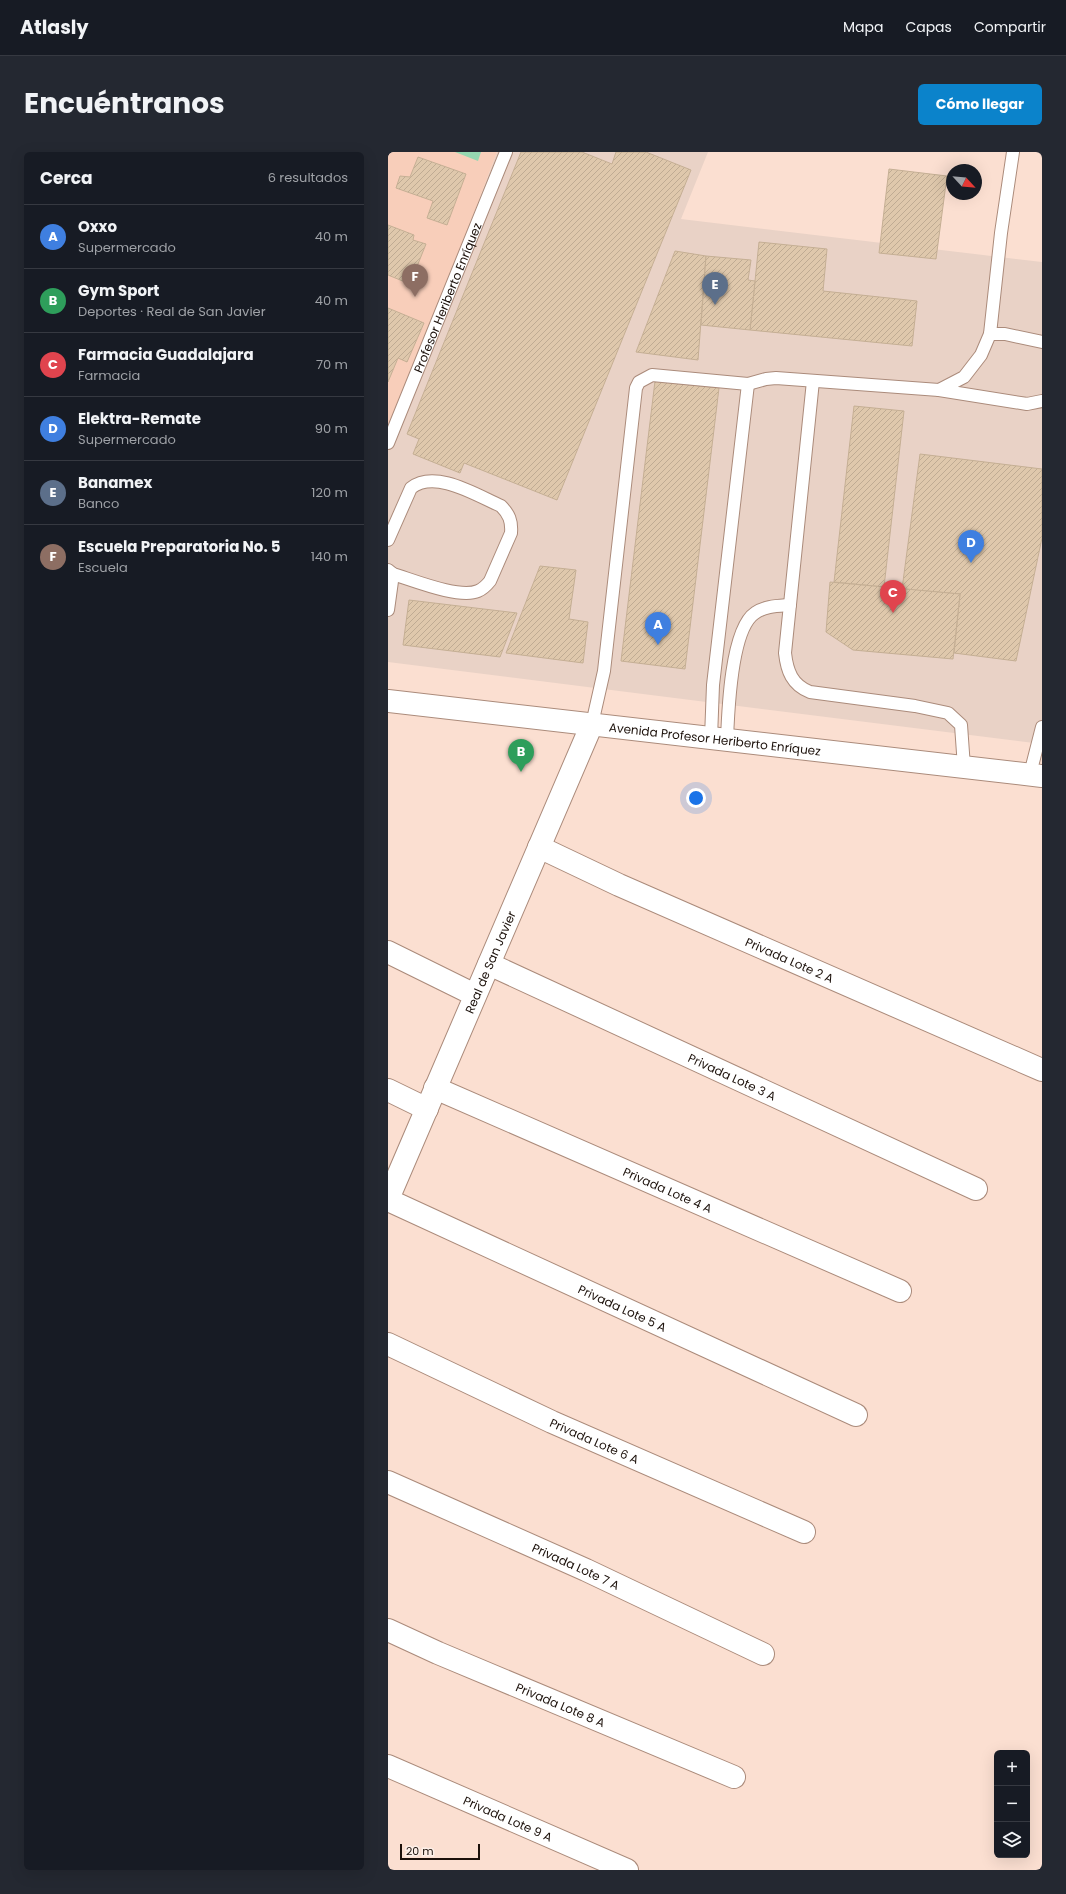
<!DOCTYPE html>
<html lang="es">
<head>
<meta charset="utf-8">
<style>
	:root { --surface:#171b24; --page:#242831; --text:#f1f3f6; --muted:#9ea1a6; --line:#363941; --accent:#0b83cb }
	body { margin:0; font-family:Poppins,sans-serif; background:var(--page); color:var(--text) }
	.controls { position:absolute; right:12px; bottom:12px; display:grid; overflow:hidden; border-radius:6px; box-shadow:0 4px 16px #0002 }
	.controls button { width:36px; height:36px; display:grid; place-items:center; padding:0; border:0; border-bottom:1px solid var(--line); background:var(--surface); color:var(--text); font:20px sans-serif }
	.compass { position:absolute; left:558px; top:12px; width:36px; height:36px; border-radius:50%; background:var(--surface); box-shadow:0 4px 16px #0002; rotate:116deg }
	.scale { position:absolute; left:12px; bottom:10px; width:80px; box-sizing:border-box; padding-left:4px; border:2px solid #1b100a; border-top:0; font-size:11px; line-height:14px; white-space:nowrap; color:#1b100a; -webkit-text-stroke:3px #fdefe8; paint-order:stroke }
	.you { position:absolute; left:308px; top:646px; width:14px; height:14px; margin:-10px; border:3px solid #fff; border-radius:50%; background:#1a73e8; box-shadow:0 0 0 6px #1a73e833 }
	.badge { display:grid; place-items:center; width:26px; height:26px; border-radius:50%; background:var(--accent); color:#fff; font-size:13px; font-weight:700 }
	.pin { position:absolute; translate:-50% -33px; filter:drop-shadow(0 1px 2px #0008) }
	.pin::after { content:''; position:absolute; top:21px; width:14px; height:12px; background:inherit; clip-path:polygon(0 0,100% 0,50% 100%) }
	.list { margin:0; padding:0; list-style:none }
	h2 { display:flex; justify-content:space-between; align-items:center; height:52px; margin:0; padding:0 16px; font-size:17px }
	h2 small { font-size:13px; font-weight:400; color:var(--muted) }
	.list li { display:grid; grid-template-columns:26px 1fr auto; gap:12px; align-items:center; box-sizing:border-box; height:64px; padding:0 16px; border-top:1px solid var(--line) }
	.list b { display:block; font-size:15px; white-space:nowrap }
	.list p { margin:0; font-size:13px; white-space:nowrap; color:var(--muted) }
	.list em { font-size:13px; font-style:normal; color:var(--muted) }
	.icon { flex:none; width:22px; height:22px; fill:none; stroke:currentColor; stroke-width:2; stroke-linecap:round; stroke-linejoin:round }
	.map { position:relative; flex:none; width:654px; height:1718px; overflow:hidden; border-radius:6px }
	header { display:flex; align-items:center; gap:24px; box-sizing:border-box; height:56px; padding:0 20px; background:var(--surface); border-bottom:1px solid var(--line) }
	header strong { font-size:19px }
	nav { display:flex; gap:22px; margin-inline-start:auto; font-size:14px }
	.intro { display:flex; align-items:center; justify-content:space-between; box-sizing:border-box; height:96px; padding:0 24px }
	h1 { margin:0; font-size:28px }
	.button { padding:10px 18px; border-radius:6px; background:var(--accent); color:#fff; font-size:14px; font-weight:700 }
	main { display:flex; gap:24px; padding:0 24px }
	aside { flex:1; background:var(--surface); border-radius:6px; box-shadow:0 4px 16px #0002 }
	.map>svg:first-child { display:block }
	.commercial { fill:#e9d2c6 }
	.built { fill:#f8ceba }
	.green { fill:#95d8b1 }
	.building { fill:url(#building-hatch); stroke:#c5af94 }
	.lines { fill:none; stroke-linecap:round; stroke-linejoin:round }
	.lane-casing { stroke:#ab8b7b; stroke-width:14 }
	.street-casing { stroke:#ab8b7b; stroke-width:24 }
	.secondary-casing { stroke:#ab8b7b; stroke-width:24 }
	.lane { stroke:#fff; stroke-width:12 }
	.street { stroke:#fff; stroke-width:22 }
	.secondary { stroke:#fff; stroke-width:22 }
	.labels { text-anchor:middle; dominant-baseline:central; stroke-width:3; stroke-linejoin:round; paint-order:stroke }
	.street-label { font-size:12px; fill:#1b100a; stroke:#fdefe8 }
</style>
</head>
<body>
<header>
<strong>Atlasly</strong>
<nav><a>Mapa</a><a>Capas</a><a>Compartir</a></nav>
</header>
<div class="intro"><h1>Encuéntranos</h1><a class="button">Cómo llegar</a></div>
<main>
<aside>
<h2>Cerca<small>6 resultados</small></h2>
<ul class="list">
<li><span class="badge" style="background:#3f7fe0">A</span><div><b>Oxxo</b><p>Supermercado</p></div><em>40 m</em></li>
<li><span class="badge" style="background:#2e9e5b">B</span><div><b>Gym Sport</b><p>Deportes · Real de San Javier</p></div><em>40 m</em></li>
<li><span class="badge" style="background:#e0444e">C</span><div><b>Farmacia Guadalajara</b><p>Farmacia</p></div><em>70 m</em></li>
<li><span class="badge" style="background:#3f7fe0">D</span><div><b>Elektra-Remate</b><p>Supermercado</p></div><em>90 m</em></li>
<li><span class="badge" style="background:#5c6f8a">E</span><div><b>Banamex</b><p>Banco</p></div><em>120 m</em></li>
<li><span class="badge" style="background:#8d6e63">F</span><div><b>Escuela Preparatoria No. 5</b><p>Escuela</p></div><em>140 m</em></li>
</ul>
</aside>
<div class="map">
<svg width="654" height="1718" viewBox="0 0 654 1718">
	<defs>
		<pattern id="building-hatch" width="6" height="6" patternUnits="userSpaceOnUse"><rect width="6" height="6" fill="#dfc8ac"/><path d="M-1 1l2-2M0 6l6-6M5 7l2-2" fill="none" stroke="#bfab93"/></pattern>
	</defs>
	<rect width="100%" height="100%" fill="#fbdfd1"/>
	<path class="commercial" d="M109,0H320L293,67L654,110V592L0,510V290Z"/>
	<path class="built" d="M0,0H109L0,289Z"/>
	<path class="green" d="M67,0H93L90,9Z"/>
	<g class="building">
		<path d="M133,0H194L224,12L228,0H258L303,18L169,348L76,311L72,321L25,302L31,287L19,282Z"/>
		<path d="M30,5L78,22L59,73L39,66L45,49L8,36L12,24L22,25Z"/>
		<path d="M501,17L559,24L548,107L491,101Z"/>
		<path d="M0,73L26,83L25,88L38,92L22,132L0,123Z"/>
		<path d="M371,90L439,97L435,139L529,149L524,194L362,178Z"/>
		<path d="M287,99L318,104L310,208L248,200Z"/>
		<path d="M318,104L363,108L360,128L367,129L362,178L313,173Z"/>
		<path d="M0,156L36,171L19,210L10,206L0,230Z"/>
		<path d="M267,229L331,236L297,517L233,509Z"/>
		<path d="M466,254L516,259L496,435L446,430Z"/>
		<path d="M532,302L654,317V386L628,509L566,501L572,442L514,437Z"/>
		<path d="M152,414L188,418L181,467L200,470L195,511L118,501Z"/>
		<path d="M442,430L572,442L565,507L465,498L438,480Z"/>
		<path d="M21,448L129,461L112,505L15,493Z"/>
	</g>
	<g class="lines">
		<g class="lane-casing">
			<g id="lane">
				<path d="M602,182H617L654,190"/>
				<path d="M425,229L397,501C399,519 404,533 422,540L527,554L560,561L573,573L576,615"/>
				<path d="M551,238L576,225L593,203L602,182L613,81L625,0"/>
				<path id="s1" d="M0,291L118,0"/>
				<path d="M0,388L23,336C47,317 88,343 113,354C121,362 124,369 123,381L102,429C98,434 95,437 90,439C71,447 25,428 5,422L0,418"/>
				<path d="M0,458L5,422"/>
				<path d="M204,572L216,519L248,236L251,230L264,223L360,232L378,227L388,226L551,238L639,252L654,249"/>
				<path d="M323,586L325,533L360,232"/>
				<path d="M339,588C340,560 343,477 367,461C377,454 389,454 402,453"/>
				<path d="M642,622L654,575"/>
			</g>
		</g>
		<g class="street-casing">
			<g id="street">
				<path id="s2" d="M151,695L231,733L654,918"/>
				<path d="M0,800L87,843"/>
				<path id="s3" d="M101,812L588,1037"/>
				<path id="s4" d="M47,936L512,1139"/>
				<path d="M0,938L39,957"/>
				<path id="s5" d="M0,1047L204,572"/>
				<path id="s6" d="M0,1048L468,1263"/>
				<path id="s7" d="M0,1192L164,1270L416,1380"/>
				<path id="s8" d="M0,1330L198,1418L375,1502"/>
				<path id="s9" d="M0,1478L50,1501L346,1625"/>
				<path id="s10" d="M0,1614L239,1718"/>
			</g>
		</g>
		<g class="secondary-casing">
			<g id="secondary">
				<path id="s11" d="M0,549L654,624"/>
			</g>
		</g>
		<use href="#lane" class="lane"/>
		<use href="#street" class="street"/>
		<use href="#secondary" class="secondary"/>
	</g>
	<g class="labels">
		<g class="street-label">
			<text stroke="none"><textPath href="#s1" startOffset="157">Profesor Heriberto Enríquez</textPath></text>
			<text stroke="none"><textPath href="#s11" startOffset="329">Avenida Profesor Heriberto Enríquez</textPath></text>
			<text stroke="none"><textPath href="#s2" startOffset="275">Privada Lote 2 A</textPath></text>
			<text stroke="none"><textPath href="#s5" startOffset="258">Real de San Javier</textPath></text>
			<text stroke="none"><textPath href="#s3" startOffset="268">Privada Lote 3 A</textPath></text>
			<text stroke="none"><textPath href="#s4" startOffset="254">Privada Lote 4 A</textPath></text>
			<text stroke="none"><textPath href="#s6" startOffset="258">Privada Lote 5 A</textPath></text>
			<text stroke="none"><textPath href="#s7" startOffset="228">Privada Lote 6 A</textPath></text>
			<text stroke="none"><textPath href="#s8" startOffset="206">Privada Lote 7 A</textPath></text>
			<text stroke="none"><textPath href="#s9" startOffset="188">Privada Lote 8 A</textPath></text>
			<text stroke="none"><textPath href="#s10" startOffset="131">Privada Lote 9 A</textPath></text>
		</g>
	</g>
</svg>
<div class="controls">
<button>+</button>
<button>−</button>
<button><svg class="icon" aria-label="layers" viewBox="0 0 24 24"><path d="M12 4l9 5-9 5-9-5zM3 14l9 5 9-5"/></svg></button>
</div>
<svg class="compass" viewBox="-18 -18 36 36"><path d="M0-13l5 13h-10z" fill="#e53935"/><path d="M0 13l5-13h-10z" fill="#9ea1a6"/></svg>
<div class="scale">20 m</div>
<div class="you"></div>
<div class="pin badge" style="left:270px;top:493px;background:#3f7fe0">A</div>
<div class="pin badge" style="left:133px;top:620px;background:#2e9e5b">B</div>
<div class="pin badge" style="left:505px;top:461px;background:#e0444e">C</div>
<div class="pin badge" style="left:583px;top:411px;background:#3f7fe0">D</div>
<div class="pin badge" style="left:327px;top:153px;background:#5c6f8a">E</div>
<div class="pin badge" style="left:27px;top:145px;background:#8d6e63">F</div>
</div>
</main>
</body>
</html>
